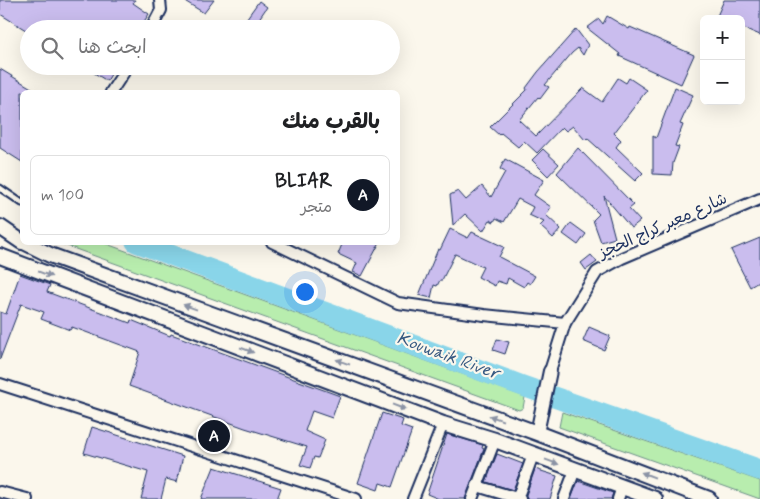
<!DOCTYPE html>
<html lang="ar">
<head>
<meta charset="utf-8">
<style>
	:root { --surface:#fff; --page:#f2f2f2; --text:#202124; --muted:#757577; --line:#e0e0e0; --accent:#111827 }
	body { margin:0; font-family:Mynerve,"Playpen Sans Arabic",sans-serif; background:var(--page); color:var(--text); direction:rtl }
	.controls { position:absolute; right:15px; top:15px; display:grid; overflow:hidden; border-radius:8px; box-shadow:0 5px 20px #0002 }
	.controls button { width:45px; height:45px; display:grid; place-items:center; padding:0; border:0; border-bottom:1px solid var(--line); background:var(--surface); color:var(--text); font:25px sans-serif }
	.you { position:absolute; left:304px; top:291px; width:18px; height:18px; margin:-12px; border:4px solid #fff; border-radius:50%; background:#1a73e8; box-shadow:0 0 0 8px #1a73e833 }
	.badge { display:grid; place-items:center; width:32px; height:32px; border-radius:50%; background:var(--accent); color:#fff; font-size:16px; font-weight:700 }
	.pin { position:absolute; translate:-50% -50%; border:2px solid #fff; box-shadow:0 1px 5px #0006 }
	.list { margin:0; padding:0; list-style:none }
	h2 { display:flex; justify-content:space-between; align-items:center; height:65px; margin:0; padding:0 20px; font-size:21px }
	h2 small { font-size:16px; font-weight:400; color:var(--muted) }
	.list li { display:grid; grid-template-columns:32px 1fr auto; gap:15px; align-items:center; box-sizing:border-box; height:80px; margin:0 10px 10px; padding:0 10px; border:1px solid var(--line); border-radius:8px }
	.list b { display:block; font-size:19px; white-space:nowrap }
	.list p { margin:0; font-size:16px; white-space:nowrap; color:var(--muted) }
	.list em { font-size:16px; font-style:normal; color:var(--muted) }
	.icon { flex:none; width:28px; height:28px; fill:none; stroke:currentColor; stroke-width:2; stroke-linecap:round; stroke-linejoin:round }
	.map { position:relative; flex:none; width:760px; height:499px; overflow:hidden; direction:ltr }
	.search { position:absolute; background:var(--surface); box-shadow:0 5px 20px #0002; left:20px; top:20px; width:380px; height:55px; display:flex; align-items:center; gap:12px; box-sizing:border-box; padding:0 18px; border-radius:28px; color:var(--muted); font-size:19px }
	.panel { position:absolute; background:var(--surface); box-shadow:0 5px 20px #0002; left:20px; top:90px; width:380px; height:155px; border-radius:8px; direction:rtl }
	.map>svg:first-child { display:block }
	.green { fill:#b8edae; stroke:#6a8e86 }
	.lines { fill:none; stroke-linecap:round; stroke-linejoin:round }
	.river { stroke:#89d5e9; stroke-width:21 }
	.building { fill:#cabdee; stroke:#1b2f5e }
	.service-casing { stroke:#1b2f5e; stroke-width:9 }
	.minor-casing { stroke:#1b2f5e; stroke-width:14 }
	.tertiary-casing { stroke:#1b2f5e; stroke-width:16 }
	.secondary-casing { stroke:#1b2f5e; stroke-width:18 }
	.service { stroke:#fbf7ec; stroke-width:5 }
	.minor { stroke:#fbf7ec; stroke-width:10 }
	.tertiary { stroke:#fbf7ec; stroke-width:12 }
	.secondary { stroke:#fbf7ec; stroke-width:14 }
	.oneway { fill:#8b93a5 }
	.labels { text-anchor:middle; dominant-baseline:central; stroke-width:4.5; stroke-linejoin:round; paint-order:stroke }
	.street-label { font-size:16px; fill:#1b2f5e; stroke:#fbf7ec }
	.water-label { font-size:18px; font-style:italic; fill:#365881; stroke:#fbf7ec }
</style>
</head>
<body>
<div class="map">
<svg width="760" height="499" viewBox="0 0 760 499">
	<rect width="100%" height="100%" fill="#fbf7ec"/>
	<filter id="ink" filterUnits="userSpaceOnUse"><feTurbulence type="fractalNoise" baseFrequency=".02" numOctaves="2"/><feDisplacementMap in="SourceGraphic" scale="10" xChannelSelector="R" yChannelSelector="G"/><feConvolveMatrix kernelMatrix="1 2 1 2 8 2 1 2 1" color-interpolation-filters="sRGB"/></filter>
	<g filter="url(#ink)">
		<g class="green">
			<path d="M59,243H104L525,397L523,408L519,410Z"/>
			<path d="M562,412L760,481V499L559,427Z"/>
		</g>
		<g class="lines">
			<path class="river" d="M136,242L520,385L760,470"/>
		</g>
		<g class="building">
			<path d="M0,0H135L133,3L149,14L139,29H29V32L0,14Z"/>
			<path d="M183,0H214L204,13Z"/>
			<path d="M724,0H760V35L741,27V19H722L717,16Z"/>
			<path d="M259,1L267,7L252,29H239Z"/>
			<path d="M607,16L629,29L630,27L694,55L681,84L619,56L620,54L587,28L599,19L603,24Z"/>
			<path d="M576,29L588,45L583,55L578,48L572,53L545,85L549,87L540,99L538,97L519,120L536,136L583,88L602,102L618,78L626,83L629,78L647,90L614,133L621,140L616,147L643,173L635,181L587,138L585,140L573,126L566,131L562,127L537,153L524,141L518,147L501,133L499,135L490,127L527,90L526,88L538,72Z"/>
			<path d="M83,66H116L107,81Z"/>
			<path d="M0,69L38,92H22V162L0,148Z"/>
			<path d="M675,87L693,95L680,124L683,125L675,146L679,147L673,163L672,175L653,174V136L656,138Z"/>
			<path d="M578,148L634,205L629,209L640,221L631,228L604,196L615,238L601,242L593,220L599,214L557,173Z"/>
			<path d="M543,149L559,164L548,176L532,160Z"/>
			<path d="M505,159L544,180L534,195L551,207L546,215L561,229L553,238L540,226L544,222L529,215L533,207L518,199L504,222L496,218L494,222L490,220L483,231L465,214L453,225L450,195L458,191L466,200L482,186L491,197L505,172L500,169Z"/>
			<path d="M571,223L586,234L578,245L563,234Z"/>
			<path d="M450,229L468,238L472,232L504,247L499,257L535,276L530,284L527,282L524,287L508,278L506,284L497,281L495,286L478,277L483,267L455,254L442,280H440L437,286L434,285L431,298L419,295L438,249L440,250Z"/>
			<path d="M760,238V281L750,287L731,250Z"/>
			<path d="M343,242H380L362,276L353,272L357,263L338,254Z"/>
			<path d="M591,255L597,262L586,270L581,263Z"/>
			<path d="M20,274L50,285L47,292L130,323L131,320L170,336L171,334L340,396L332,418L312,411L305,431L325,440L318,458L314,457L310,468L300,465L307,447L245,428L129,386L140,352L72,327L70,330L41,319L44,312L21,304L0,359V312L6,314Z"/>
			<path d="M589,327L610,336L604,350L583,341Z"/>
			<path d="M497,339L509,342L505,354L493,350Z"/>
			<path d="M382,413L403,420L401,426L412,430L392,487L380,483L378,490L358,483Z"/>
			<path d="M92,427L183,456L177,482L166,479L161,499H141L148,472L84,453Z"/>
			<path d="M447,434L483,445L482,448L484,449L465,499H439L427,494Z"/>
			<path d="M497,454L523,464L513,490L486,482Z"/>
			<path d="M214,467L281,488L277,499H201Z"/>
			<path d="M535,469L557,476L550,499H527L526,495Z"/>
			<path d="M578,481L613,493L611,499H571Z"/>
		</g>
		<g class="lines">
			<g class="service-casing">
				<path id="service" d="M0,188L22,203"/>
			</g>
			<g class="minor-casing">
				<g id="minor">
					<path d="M151,29L161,10L160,0"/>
					<path d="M111,92L128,66"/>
					<path d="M272,242L398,303L484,315L565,323"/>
					<path d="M550,371L565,323L597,272L622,258L760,199"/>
					<path d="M0,384L356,499"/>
					<path d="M477,486L520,499"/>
					<path d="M0,492L27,499"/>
					<path d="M413,499L443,424"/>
					<path d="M472,499L495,440"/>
					<path d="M517,499L533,455"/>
					<path d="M564,499L575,470"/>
					<path d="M618,499L622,487"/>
				</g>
			</g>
			<g class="tertiary-casing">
				<path id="tertiary" d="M537,433L550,371"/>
			</g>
			<g class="secondary-casing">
				<g id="secondary">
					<path d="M0,227L22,242"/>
					<path d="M24,242L50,255L537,433L709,499"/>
					<path d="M0,256L443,424L495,440L655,499"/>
				</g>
			</g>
			<use href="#service" class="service"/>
			<use href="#minor" class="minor"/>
			<use href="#tertiary" class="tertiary"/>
			<use href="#secondary" class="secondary"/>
		</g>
		<defs><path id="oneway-solid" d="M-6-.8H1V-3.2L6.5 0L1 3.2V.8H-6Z" transform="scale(1.25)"/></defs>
		<g class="oneway">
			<use href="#oneway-solid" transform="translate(45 274) rotate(21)"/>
			<use href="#oneway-solid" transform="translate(190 307) rotate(-160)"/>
			<use href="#oneway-solid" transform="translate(247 350) rotate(21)"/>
			<use href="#oneway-solid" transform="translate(343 362) rotate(-160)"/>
			<use href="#oneway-solid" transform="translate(399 407) rotate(21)"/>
			<use href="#oneway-solid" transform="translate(496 418) rotate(-160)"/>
			<use href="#oneway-solid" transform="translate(552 462) rotate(20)"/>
			<use href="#oneway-solid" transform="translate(648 475) rotate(-159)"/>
		</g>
	</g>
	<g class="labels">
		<g class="street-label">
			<text transform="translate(663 226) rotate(-24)">شارع معبر كراج الحجز</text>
		</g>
		<g class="water-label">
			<text transform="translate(448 356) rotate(20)">Kouwaik River</text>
		</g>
	</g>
</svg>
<div class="controls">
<button>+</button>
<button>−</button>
</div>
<div class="you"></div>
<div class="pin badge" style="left:214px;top:436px">A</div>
<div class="search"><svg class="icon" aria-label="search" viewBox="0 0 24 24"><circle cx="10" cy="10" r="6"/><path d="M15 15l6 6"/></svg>ابحث هنا</div>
<section class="panel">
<h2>بالقرب منك<small></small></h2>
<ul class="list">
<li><span class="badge">A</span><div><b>BLIAR</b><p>متجر</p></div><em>100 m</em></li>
</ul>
</section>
</div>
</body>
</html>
